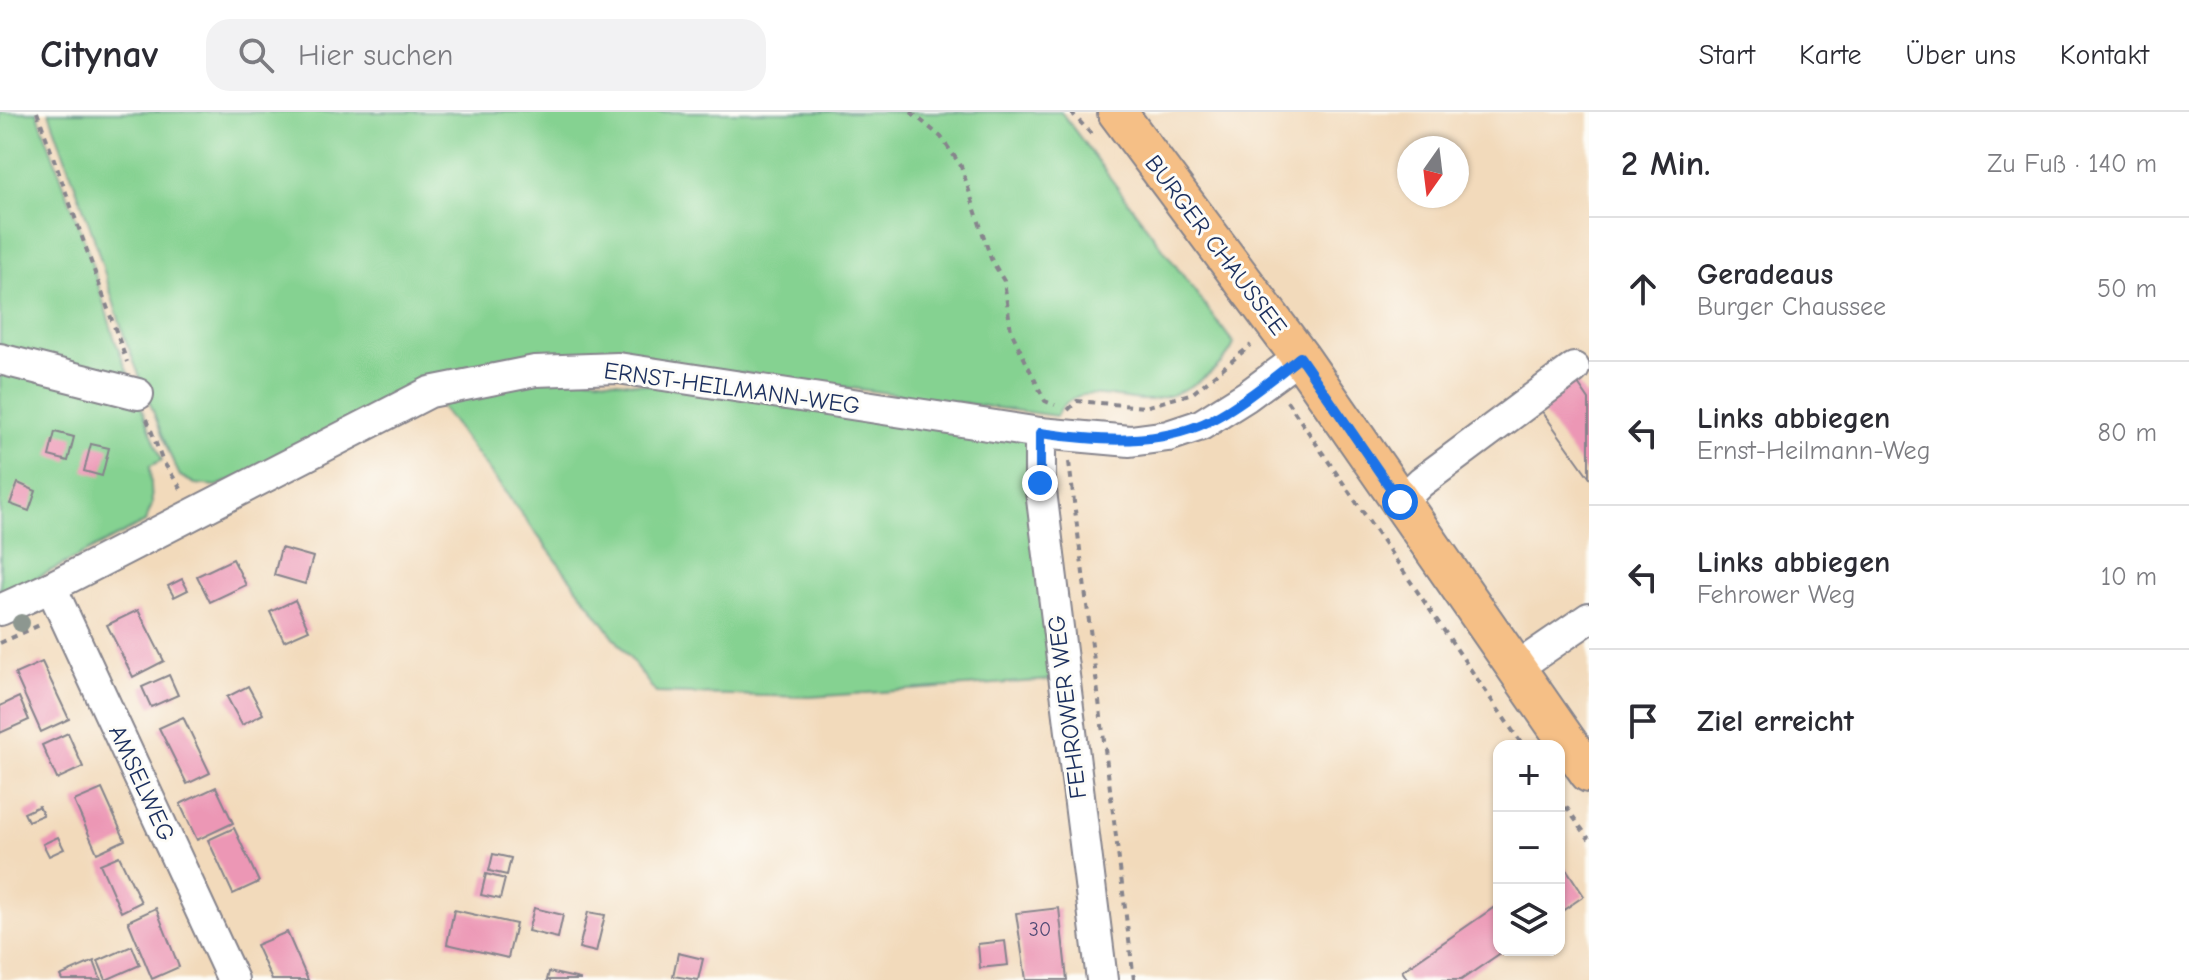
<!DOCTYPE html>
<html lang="de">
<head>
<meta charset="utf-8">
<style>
	:root { --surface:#fff; --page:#f2f2f3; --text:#2b2b33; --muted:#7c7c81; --line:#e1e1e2 }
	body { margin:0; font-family:"Comic Neue",sans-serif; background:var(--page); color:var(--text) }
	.controls { position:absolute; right:24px; bottom:24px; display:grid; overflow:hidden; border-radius:16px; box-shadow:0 2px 6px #0004 }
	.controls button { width:72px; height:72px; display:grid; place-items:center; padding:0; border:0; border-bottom:2px solid var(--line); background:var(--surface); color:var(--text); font:40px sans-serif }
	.compass { position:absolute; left:1397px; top:24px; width:72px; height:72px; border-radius:50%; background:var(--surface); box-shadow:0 2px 6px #0004; rotate:194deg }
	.stop { position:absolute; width:24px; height:24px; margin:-18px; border:6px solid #1a73e8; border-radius:50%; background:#fff }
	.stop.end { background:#1a73e8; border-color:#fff; box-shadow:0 2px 8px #0008 }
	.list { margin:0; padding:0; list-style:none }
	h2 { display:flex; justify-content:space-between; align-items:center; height:104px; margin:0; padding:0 32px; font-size:34px }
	h2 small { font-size:26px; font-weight:400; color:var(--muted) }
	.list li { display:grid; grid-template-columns:52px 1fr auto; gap:24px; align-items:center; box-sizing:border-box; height:144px; padding:0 32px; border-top:2px solid var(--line) }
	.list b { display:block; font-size:30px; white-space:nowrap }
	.list p { margin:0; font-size:26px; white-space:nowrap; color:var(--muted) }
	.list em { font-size:26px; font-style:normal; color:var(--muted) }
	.icon { flex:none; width:44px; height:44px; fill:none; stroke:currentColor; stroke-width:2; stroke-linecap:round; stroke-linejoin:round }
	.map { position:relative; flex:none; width:1589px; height:868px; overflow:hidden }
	header { display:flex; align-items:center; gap:48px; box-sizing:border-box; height:112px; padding:0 40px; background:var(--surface); border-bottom:2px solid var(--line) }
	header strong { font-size:38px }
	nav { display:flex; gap:44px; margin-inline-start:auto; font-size:28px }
	.search { width:560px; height:72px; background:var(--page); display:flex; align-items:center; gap:20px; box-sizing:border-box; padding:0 28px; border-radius:24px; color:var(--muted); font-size:30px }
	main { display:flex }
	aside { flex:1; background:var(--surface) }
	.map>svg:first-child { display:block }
	.green { fill:#85d291; stroke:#508078; stroke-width:2 }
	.building { fill:#ec97b5 }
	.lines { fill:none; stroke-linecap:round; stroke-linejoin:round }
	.minor-casing { stroke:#86848c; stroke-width:34 }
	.major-casing { stroke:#86848c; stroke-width:42 }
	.path { stroke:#86848c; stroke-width:4; stroke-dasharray:6 6; stroke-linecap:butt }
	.minor { stroke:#fff; stroke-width:30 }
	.major { stroke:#f5bf86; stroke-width:38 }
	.tree { fill:#8d9790 }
	.route { stroke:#1a73e8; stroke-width:10 }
	.labels { text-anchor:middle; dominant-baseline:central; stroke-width:6; stroke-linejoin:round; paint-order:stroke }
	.number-label { font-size:20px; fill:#4f4974 }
	.street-label { font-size:24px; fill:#1b2f5e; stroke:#fdfcf7 }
</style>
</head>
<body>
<header>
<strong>Citynav</strong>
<div class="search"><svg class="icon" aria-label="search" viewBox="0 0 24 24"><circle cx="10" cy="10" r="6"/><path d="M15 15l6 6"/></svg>Hier suchen</div>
<nav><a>Start</a><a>Karte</a><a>Über uns</a><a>Kontakt</a></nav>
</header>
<main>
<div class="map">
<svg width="1589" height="868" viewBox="0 0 1589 868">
	<rect width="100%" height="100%" fill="#fdfcf7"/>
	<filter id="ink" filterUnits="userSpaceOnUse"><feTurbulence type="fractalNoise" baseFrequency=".0125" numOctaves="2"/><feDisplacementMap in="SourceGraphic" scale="16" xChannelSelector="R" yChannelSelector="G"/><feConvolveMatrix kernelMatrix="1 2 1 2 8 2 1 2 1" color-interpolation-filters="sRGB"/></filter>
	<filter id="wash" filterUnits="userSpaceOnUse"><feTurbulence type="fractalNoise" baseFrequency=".006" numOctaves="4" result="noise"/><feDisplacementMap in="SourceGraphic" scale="32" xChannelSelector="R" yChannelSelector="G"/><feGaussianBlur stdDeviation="1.8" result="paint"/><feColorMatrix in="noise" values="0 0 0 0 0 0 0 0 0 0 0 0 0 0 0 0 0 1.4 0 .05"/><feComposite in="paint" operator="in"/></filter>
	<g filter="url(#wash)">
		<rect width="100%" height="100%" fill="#f2dabb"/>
		<g class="green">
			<path d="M0,0H37L85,130L115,228L162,348L150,354L152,393L145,410L0,485Z"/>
			<path d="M49,0H1061L1234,232C1222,260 1173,290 1142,288C1126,287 1092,279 1079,284C1069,287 1061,295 1056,304L587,240L526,248L217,374L195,372L180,364L170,343L124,224L93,123Z"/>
			<path d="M535,259L1040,321L1051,568L810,585L656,581L430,280Z"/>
		</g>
		<g id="blocks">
			<g class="building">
				<path d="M1576,269L1589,288V365L1539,295Z"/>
				<path d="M55,320L74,325L68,349L49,344Z"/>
				<path d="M91,332L109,336L102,364L84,359Z"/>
				<path d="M18,371L36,379L29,399L10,392Z"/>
				<path d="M281,436L313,445L305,472L274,463Z"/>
				<path d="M233,447L246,473L210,490L197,464Z"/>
				<path d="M182,467L188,478L174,485L168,474Z"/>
				<path d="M295,488L309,518L284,529L270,500Z"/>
				<path d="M138,498L164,549L133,565L107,513Z"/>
				<path d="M42,550L69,607L41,620L15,562Z"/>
				<path d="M169,563L178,583L151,595L142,575Z"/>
				<path d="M248,574L263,602L242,613L227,585Z"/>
				<path d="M19,585L29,608L0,621V594Z"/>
				<path d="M183,605L210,661L187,672L159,616Z"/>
				<path d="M68,621L83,655L57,667L42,633Z"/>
				<path d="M216,675L233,711L197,728L180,692Z"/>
				<path d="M102,677L125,728L97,741L74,689Z"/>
				<path d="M39,694L43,703L28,709L24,701Z"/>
				<path d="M234,716L259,770L233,782L208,728Z"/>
				<path d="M58,725L64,737L49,744L43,732Z"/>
				<path d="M493,742L511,746L507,763L489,759Z"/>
				<path d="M119,744L141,790L121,800L100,752Z"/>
				<path d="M1561,749L1584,784L1559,801V751Z"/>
				<path d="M486,762L505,767L500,787L481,783Z"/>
				<path d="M1499,792V838H1505L1461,868H1408L1402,859Z"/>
				<path d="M156,796L179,855L152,867L128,809Z"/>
				<path d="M534,796L563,803L558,826L528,819Z"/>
				<path d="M1059,796L1067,868H1026L1016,801Z"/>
				<path d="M454,798L516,812L508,846L447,832Z"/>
				<path d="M588,800L605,803L596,840L579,836Z"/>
				<path d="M287,820L308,868H272L256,833Z"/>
				<path d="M1005,829L1008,853L980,856L978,832Z"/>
				<path d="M132,834L140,853L106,868L98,849Z"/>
				<path d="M678,841L703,847L698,868L673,864Z"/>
				<path d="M94,849L101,868H62L60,864Z"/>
				<path d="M549,860L580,867V868H547Z"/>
			</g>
		</g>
	</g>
	<g filter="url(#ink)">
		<use href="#blocks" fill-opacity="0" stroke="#86848c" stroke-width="2"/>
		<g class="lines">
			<g class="minor-casing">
				<g id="minor">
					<path d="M0,247L138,282"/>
					<path d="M1040,321V371L1102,868"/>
					<path d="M1400,390L1421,370L1574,256"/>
					<path d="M51,475L233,868"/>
					<path d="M0,498L51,475L430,280L535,259L618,256L1040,321L1130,329L1168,324L1201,313L1247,284L1300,245"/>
					<path d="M1516,556L1589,506"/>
				</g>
			</g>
			<g class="major-casing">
				<path id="major" d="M1117,0L1300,245L1589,661"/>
			</g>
			<g class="path">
				<path d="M37,0L127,250"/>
				<path d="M911,0L941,25L961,54L991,147L1004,169L1011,219L1045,289L1055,293"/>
				<path d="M1071,0L1094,25"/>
				<path d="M1287,289L1523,634"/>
				<path d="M1068,298L1077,289L1145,295L1193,281L1251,233"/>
				<path d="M147,307L162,348L182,378"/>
				<path d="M1069,350L1134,868"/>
				<path d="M0,531L42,512"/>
				<path d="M1559,685L1589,727"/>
			</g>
			<use href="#minor" class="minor"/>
			<use href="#major" class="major"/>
		</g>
		<circle class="tree" cx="21" cy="511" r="9"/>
	</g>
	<g class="lines" filter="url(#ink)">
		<path class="route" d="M1040,371V321C1092,328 1148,334 1198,314C1231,301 1272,267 1300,245L1400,390"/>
	</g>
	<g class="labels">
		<g class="number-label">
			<text x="1040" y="817">30</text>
		</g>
		<g class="street-label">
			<text transform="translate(1216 133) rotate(53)">BURGER CHAUSSEE</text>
			<text transform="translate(732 276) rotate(8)">ERNST-HEILMANN-WEG</text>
			<text transform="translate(1067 595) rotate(-97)">FEHROWER WEG</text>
			<text transform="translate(142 671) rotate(65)">AMSELWEG</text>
		</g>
	</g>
</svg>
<div class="controls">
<button>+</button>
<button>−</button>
<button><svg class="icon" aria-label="layers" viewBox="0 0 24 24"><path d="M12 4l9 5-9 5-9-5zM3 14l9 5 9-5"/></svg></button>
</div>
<svg class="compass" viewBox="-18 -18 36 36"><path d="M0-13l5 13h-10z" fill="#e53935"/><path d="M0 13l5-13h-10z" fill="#7c7c81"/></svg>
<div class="stop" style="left:1400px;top:390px"></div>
<div class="stop end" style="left:1040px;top:371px"></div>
</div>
<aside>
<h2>2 Min.<small>Zu Fuß · 140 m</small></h2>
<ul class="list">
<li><svg class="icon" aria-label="ahead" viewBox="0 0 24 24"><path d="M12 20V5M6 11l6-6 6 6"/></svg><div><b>Geradeaus</b><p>Burger Chaussee</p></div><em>50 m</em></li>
<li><svg class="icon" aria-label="left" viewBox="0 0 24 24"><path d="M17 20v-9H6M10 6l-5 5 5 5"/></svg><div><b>Links abbiegen</b><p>Ernst-Heilmann-Weg</p></div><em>80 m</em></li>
<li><svg class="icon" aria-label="left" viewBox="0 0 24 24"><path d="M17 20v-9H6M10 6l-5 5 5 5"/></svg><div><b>Links abbiegen</b><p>Fehrower Weg</p></div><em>10 m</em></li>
<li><svg class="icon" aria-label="arrive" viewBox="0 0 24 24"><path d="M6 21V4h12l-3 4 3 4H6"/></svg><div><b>Ziel erreicht</b></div></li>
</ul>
</aside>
</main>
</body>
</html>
